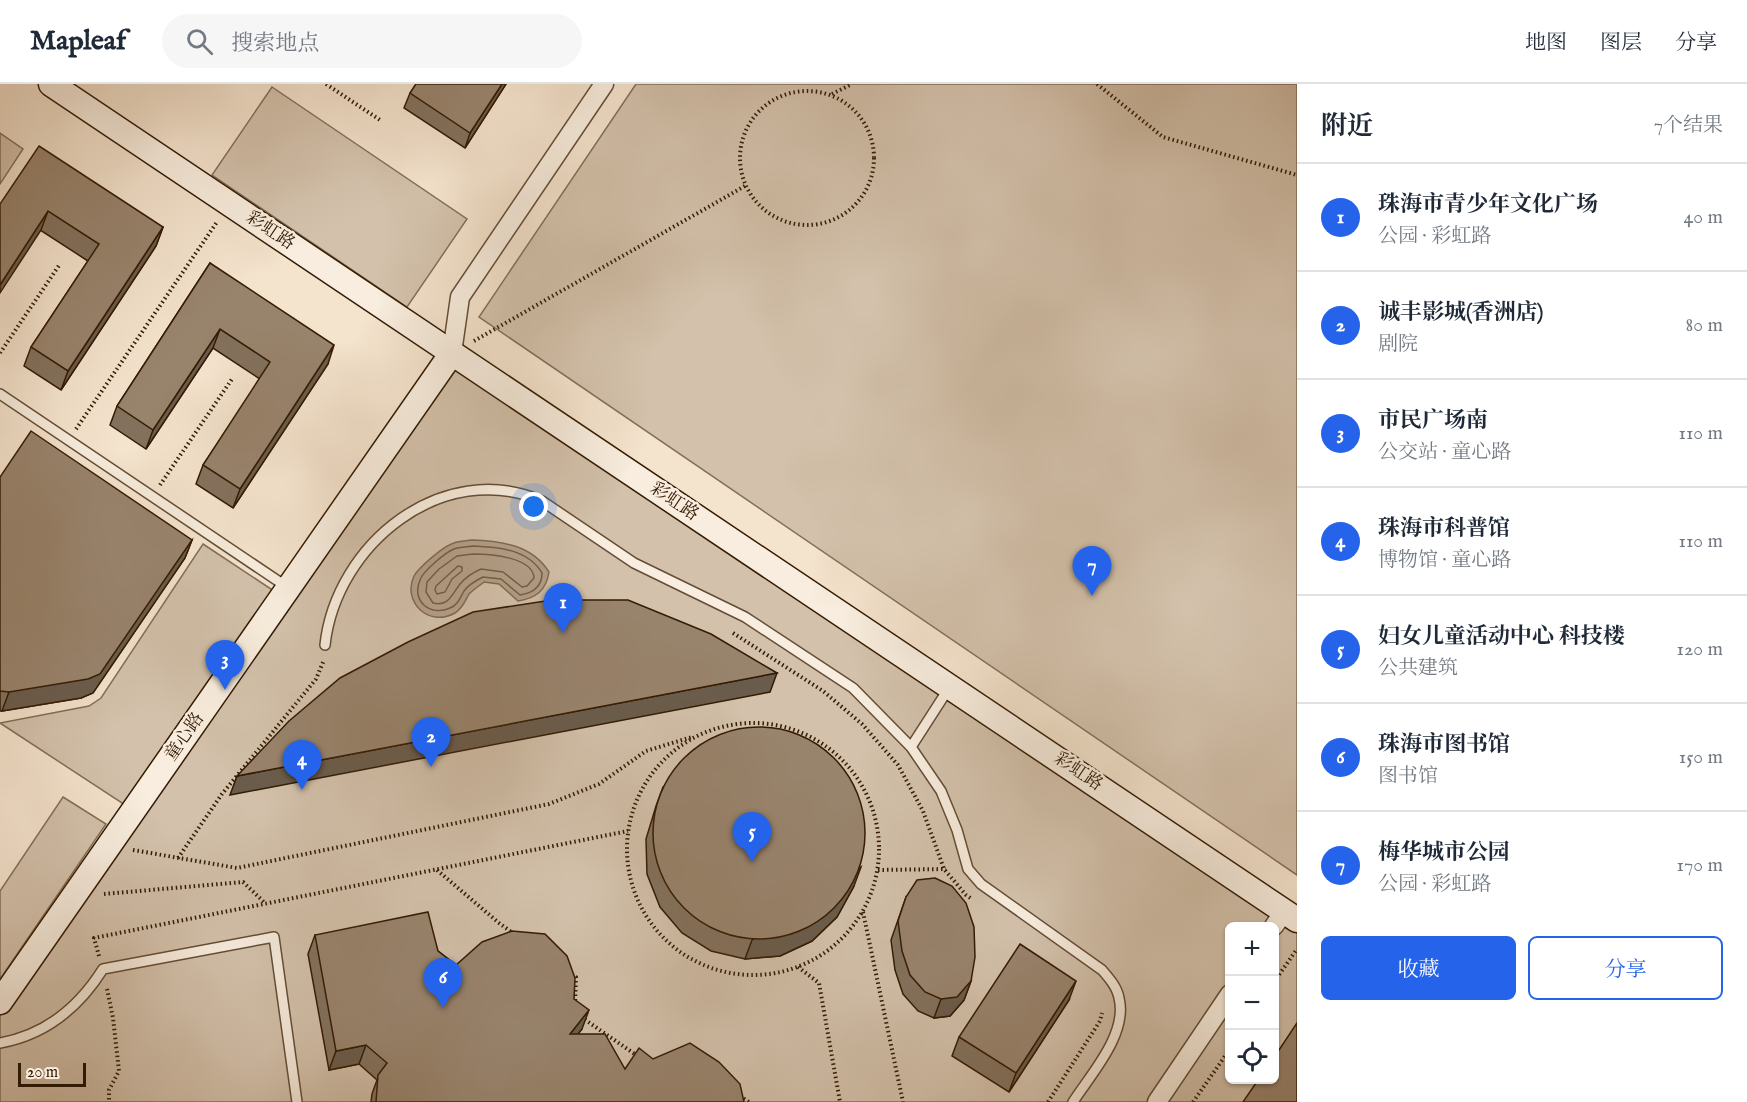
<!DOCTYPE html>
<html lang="zh">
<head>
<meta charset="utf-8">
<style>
	:root { --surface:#fff; --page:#f6f6f7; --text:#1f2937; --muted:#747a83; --line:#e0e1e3; --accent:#2563eb }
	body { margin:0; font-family:"IM FELL English","Noto Serif SC",serif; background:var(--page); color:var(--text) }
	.controls { position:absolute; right:18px; bottom:18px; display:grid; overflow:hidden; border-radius:9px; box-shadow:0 2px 4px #0004 }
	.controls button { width:54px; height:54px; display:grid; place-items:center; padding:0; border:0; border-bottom:2px solid var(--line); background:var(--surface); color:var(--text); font:30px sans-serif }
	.scale { position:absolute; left:18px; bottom:15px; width:68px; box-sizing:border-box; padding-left:6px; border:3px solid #341b03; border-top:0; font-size:16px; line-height:21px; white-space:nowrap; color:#341b03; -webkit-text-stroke:4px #f8edde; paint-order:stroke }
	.you { position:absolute; left:534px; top:423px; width:21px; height:21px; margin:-15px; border:4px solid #fff; border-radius:50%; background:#1a73e8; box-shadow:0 0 0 9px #1a73e833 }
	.badge { display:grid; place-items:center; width:39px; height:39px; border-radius:50%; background:var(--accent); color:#fff; font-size:20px; font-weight:700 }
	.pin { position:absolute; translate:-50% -50px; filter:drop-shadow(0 2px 3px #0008) }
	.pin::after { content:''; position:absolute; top:32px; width:21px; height:18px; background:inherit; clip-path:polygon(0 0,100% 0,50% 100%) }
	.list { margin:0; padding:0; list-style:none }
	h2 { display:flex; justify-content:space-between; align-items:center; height:78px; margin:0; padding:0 24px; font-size:26px }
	h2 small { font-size:20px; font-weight:400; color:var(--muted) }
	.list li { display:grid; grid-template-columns:39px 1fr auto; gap:18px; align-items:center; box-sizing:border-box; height:108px; padding:0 24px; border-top:2px solid var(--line) }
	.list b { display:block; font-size:22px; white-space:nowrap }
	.list p { margin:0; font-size:20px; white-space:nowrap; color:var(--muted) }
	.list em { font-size:20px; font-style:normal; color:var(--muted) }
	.actions { display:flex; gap:12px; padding:18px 24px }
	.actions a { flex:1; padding:14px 0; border:2px solid var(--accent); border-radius:9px; text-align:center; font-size:21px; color:var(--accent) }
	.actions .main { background:var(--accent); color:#fff }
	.icon { flex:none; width:33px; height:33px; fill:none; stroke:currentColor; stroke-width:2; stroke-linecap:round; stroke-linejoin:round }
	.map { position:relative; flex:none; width:1297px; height:1018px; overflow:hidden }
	header { display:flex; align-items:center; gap:36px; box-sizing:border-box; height:84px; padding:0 30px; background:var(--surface); border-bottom:2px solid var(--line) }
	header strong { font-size:28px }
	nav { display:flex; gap:33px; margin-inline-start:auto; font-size:21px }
	.search { width:420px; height:54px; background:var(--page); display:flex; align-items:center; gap:15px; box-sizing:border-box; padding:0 21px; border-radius:33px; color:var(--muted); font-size:22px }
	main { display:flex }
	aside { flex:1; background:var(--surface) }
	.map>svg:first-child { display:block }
	.green { fill:#d3c1ab; stroke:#846e57; stroke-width:1.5 }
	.water { fill:#b39f88; stroke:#806a53; stroke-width:1.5 }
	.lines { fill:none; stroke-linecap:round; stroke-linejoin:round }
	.shore { stroke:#745d46; stroke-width:1.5 }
	.lane-casing { stroke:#644d36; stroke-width:12 }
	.street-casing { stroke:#644d36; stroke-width:21 }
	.secondary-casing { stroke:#341b03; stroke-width:27 }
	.path { stroke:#341b03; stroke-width:4; stroke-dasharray:1.5 3; stroke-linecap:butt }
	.lane { stroke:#f8edde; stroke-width:9 }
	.street { stroke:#f8edde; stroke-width:18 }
	.secondary { stroke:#f8edde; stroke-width:24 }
	.wall { fill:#83715d; stroke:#341b03; stroke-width:1.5 }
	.shaded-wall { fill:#6a5c4c; stroke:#341b03; stroke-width:1.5 }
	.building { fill:#98836c; stroke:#341b03; stroke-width:1.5 }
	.labels { text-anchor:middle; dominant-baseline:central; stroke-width:5; stroke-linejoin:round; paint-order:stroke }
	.street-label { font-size:18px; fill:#341b03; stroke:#f8edde }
</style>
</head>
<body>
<header>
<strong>Mapleaf</strong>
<div class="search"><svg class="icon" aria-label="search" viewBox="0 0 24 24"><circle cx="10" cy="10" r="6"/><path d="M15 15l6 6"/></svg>搜索地点</div>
<nav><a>地图</a><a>图层</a><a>分享</a></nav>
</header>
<main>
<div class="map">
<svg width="1297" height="1018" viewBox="0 0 1297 1018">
	<rect width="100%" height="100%" fill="#f4e3cd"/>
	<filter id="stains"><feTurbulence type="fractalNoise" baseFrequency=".00333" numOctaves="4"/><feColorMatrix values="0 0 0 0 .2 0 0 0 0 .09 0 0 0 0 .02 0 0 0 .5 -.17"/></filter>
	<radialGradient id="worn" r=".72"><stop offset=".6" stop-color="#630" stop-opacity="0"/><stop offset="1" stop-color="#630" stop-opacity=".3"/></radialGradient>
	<g class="green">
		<path d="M636,0H1297V791L479,233Z"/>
		<path d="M272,3L467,135L407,223L212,91Z"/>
		<path d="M0,49L23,65L0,100Z"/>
		<path d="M452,270L1284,828L1274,842H1230L1229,909L1157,1018H0V919Z"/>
		<path d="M203,460L274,507L125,721L0,639L89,622L101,614Z"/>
		<path d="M63,713L106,740L0,895V807Z"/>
		<path d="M1285,837L1297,845V939L1275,973V852Z"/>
		<path d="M1229,920L1230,996H1260L1245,1018H1164Z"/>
	</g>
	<path class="water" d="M472,456C502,457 532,461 549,488C546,507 536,514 518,517L499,500L484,498C479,502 473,506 469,510C465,517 463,524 455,529C428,544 402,517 414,492C419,483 445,461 454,459C459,457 466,457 472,456Z"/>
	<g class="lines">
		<g class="shore">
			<path d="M473,462C498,463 528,465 542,489C542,503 533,509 520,511L501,495L483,493C477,496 468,501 464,507C460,514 458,521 450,524C430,533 411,517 420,496C423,487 446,468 454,465C460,463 467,463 473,462Z"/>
			<path d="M473,470C490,470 533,473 534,494L527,502L522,503L503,488L481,485C474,488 465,494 460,500C452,510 449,523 433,519L426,508L427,498L439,485L457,472Z"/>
			<path d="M458,482L462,483V487L452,495L445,508L437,510L435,506L436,502Z"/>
		</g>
		<g class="lane-casing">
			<g id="lane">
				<path d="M0,310L287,503"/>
				<path d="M325,561C336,460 443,374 542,417L634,479L745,533L853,604L911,663L941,707L957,746L968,785L981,800L1102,886C1109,894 1117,903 1119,914C1128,950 1091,990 1073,1018"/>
				<path d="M911,663L949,604"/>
				<path d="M0,959C45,951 79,923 103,885L274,853L297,1018"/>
			</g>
		</g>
		<g class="street-casing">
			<g id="street">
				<path d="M452,269L460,213L604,0"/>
				<path d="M1274,842L1284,828"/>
				<path d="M1157,1018L1230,910"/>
			</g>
		</g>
		<g class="secondary-casing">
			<g id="secondary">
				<path d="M51,0L1297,836"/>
				<path d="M0,918L452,269"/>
			</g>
		</g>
		<g class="path">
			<path d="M326,0L380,36"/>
			<path d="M1097,0L1163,53L1297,91"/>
			<circle cx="807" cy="74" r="67"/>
			<path d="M832,10L852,0"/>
			<path d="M474,257L745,102"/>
			<path d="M0,269L60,180"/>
			<path d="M76,345L217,138"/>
			<path d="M160,401L232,295"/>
			<path d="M733,549L823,607L862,640L898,681L923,727L944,785L966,811L972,815"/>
			<circle cx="753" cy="765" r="126"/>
			<path d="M133,766L237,784L549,720L599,700L646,667L692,653"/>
			<path d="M178,774L222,710L316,595L324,576"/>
			<path d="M437,786L499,839L514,850"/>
			<path d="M878,786L946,785"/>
			<path d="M104,810L243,798L265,819"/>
			<path d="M863,828L903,1018"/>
			<path d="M99,872L94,854L628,747"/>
			<path d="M798,883L819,899L840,1018"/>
			<path d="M572,890L576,893L575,920"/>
			<path d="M1274,898L1297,865"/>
			<path d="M107,905L113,934L119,987L109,1006V1018"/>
			<path d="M581,933L639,973"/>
			<path d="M740,1012L749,1018"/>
			<path d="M1048,1018L1100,937L1102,929"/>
			<path d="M1193,1018L1230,965"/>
		</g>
		<use href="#lane" class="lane"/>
		<use href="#street" class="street"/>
		<use href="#secondary" class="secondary"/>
	</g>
	<g class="wall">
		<path d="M416,0H506L465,64L404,24L410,9Z"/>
		<path d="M0,120L163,143L156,162L61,306L24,282L31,263L88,177Z"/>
		<path d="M210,179L328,280L233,424L196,400L203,381L260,295L213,264L146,365L110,341L117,322Z"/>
		<path d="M0,393L192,456L185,474L93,609L81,614L2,627H0Z"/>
		<path d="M663,703L854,802L837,833L812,857L780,872L745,875L711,867L682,849L660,823L647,790L646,755L656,722Z"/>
		<path d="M906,813L971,897L964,916L950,932L934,934L918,927L903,910L895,886L891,856Z"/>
		<path d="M315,851L438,867L456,881L574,915L582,945L578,950L625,985L653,975L744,1018H371L372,1010L377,996L359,980L329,986L308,870Z"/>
		<path d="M1069,916L1009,1008L952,972L959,953Z"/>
	</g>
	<g class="shaded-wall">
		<path d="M502,0H506L465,64L470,49Z"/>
		<path d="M48,127L41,146L0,209V201Z"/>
		<path d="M163,143L156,162L61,306L68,287Z"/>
		<path d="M220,245L213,264L146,365L153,346Z"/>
		<path d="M334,261L328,280L233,424L240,405Z"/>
		<path d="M192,456L185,474L93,609L81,614L2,627L9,608Z"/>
		<path d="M777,589L770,608L230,711L237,692Z"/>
		<path d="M861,783L854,802L837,833L812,857L780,872L745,875L752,856Z"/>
		<path d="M971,897L964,916L950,932L934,934L941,915Z"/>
		<path d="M1076,897L1069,916L1009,1008L1016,989Z"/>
		<path d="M589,926L582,945L563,969L570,950Z"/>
		<path d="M366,961L359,980L329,986L336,967Z"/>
	</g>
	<g class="building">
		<path d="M416,0H502L470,49L410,9Z"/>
		<path d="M39,62L163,143L68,287L31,263L99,160L48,127L0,201V120Z"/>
		<path d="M210,179L334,261L240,405L203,381L270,278L220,245L153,346L117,322Z"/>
		<path d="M31,347L192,456L100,590L88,595L9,608L0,607V393Z"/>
		<path d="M552,516H628L711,550L777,589L237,692L289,637L340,594L408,558L473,528Z"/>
		<circle cx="759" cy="749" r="106"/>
		<path d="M935,794L952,802L966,819L974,843L975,873L971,897L957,913L941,915L925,908L910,891L902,867L898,837L906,813L917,796Z"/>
		<path d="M428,828L438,867L456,881L482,858L512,847L545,850L567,872L575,894L574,915L589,926L570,950H605L625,985L639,964L653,975L690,959L719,978L740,1000L744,1018H376L378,991L387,979L366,961L336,967L315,851Z"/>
		<path d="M1020,860L1076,897L1016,989L959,953Z"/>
		<path d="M1297,939V1018H1243L1258,996H1275V972Z"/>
	</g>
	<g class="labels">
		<g class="street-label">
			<text transform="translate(270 147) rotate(34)">彩虹路</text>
			<text transform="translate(674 418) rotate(34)">彩虹路</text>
			<text transform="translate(185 653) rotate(-55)">童心路</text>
			<text transform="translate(1078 688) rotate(34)">彩虹路</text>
		</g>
	</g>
	<rect width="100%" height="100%" filter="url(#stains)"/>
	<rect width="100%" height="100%" fill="url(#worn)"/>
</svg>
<div class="controls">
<button>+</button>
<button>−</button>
<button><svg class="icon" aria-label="locate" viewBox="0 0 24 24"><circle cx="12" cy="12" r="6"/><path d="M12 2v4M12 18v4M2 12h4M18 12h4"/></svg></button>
</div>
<div class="scale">20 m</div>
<div class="you"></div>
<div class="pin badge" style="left:563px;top:549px">1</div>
<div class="pin badge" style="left:431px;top:683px">2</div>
<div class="pin badge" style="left:225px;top:606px">3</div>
<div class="pin badge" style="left:302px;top:706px">4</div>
<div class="pin badge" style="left:752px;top:778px">5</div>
<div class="pin badge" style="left:443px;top:924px">6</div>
<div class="pin badge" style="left:1092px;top:512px">7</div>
</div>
<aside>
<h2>附近<small>7个结果</small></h2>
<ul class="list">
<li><span class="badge">1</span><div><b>珠海市青少年文化广场</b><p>公园 · 彩虹路</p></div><em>40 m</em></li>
<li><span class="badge">2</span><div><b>诚丰影城(香洲店)</b><p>剧院</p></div><em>80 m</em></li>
<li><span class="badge">3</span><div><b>市民广场南</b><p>公交站 · 童心路</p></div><em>110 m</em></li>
<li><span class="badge">4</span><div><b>珠海市科普馆</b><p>博物馆 · 童心路</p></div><em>110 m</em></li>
<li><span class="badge">5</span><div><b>妇女儿童活动中心 科技楼</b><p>公共建筑</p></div><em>120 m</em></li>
<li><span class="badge">6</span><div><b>珠海市图书馆</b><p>图书馆</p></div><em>150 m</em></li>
<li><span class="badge">7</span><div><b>梅华城市公园</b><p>公园 · 彩虹路</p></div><em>170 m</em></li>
</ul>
<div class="actions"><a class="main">收藏</a><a>分享</a></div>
</aside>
</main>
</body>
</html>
